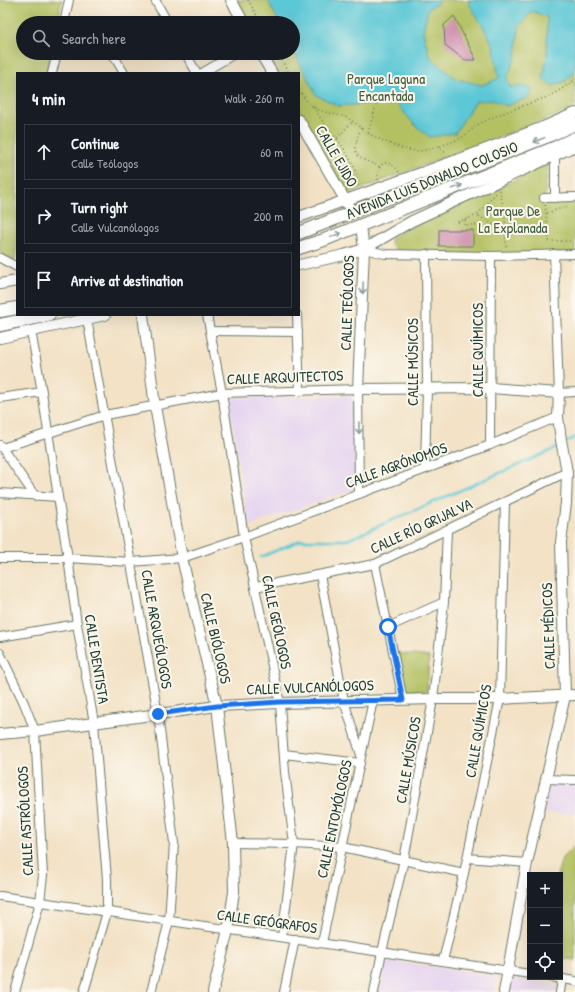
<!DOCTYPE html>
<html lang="en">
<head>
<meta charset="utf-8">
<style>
	:root { --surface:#171b24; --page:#20242c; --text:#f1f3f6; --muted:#9ea1a6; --line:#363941 }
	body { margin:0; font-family:"Patrick Hand",sans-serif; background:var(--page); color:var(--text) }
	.controls { position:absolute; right:12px; bottom:12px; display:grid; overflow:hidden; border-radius:0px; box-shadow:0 4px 16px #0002 }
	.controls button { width:36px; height:36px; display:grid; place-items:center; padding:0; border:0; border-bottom:1px solid var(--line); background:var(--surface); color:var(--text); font:20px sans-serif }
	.stop { position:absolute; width:12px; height:12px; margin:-9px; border:3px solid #1a73e8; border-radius:50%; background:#fff }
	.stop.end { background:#1a73e8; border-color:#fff; box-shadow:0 1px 4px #0008 }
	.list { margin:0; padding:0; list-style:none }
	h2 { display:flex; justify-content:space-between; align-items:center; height:52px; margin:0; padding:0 16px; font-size:17px }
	h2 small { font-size:13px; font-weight:400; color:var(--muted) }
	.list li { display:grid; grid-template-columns:26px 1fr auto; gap:12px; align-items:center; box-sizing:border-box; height:56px; margin:0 8px 8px; padding:0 8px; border:1px solid var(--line); border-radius:0px }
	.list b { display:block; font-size:15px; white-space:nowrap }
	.list p { margin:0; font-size:13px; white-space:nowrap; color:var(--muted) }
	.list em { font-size:13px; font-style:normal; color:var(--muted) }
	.icon { flex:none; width:22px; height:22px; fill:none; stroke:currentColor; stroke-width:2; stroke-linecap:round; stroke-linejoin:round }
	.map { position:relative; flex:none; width:575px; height:992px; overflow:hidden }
	.search { position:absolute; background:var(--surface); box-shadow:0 4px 16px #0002; left:16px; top:16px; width:284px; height:44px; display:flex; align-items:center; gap:10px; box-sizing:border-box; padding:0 14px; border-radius:22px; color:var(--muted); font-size:15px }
	.panel { position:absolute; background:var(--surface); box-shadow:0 4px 16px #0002; left:16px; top:72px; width:284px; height:244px; border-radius:0px }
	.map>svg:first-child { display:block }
	.built { fill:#e5d3f1 }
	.green { fill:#b4c163; stroke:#6a7f4c }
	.water { fill:#5cc7d6; stroke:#3e8285 }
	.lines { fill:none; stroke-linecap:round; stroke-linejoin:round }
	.stream { stroke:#5cc7d6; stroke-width:2.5 }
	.building { fill:#d092b0 }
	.minor-casing { stroke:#697767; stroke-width:10 }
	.tertiary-casing { stroke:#697767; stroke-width:12 }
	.primary-casing { stroke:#697767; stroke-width:14 }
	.path { stroke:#697767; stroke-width:1.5; stroke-dasharray:1 3; stroke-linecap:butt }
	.minor { stroke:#fff; stroke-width:8 }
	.tertiary { stroke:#fff; stroke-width:10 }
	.primary { stroke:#fff; stroke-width:12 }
	.oneway { stroke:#8f9e9a }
	.route { stroke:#1a73e8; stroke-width:5 }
	.labels { text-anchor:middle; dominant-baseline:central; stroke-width:4; stroke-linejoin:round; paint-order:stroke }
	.park-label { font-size:15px; fill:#445e40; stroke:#fbf7ec }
	.street-label { font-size:15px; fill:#1f3d34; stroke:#fbf7ec }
</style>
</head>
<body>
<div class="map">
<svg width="575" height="992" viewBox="0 0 575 992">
	<rect width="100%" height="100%" fill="#fbf7ec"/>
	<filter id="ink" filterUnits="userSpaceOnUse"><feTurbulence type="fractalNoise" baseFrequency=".025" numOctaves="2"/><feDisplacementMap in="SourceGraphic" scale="8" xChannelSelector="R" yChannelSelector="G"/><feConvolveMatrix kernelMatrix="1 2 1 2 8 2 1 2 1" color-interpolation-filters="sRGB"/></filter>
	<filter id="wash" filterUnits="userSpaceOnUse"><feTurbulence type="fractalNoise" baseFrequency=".012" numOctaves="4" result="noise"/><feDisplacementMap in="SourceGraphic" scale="16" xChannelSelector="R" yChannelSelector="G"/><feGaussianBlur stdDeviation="0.9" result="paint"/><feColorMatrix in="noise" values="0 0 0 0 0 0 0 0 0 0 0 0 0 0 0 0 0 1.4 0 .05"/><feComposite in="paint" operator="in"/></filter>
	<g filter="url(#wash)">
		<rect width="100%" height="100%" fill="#f3e2c6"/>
		<g class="built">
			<path d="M354,395L355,489L248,526L229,398Z"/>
			<path d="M550,784L575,785V814L544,813Z"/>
			<path d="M386,960L497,976L494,992H380Z"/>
			<path d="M510,978L557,986L556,992H508Z"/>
		</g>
		<g class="green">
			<path d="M0,0H62L57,23H23V53H51L46,73H17V245L15,261L0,253Z"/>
			<path d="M238,0H575V106L568,111L347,194L299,110V73H278L267,53H293V23H250Z"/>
			<path d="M548,163L544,202H575V253L476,254L398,251C392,248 389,243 392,237L421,220L501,187Z"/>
			<path d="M398,653L429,657L427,691H407Z"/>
			<path d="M575,846V960L560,958V875H557L562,858Z"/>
		</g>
		<path class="water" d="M268,0H438L439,2L428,9L423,32L430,57L456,79L482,85L499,78L493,45L484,28L469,4V0H575V72L565,81L553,86L543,78L547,55V17L532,11L519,27L516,56L507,78L510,87L519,86L532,88L530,97L506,106L493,100L476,101L455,133L430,137L415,125L395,102L338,106L316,95L293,50V23H279Z"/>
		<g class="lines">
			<g class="stream">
				<path d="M564,444L575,437"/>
				<path d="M261,557L301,540H347L559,447"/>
			</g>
		</g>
		<g id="blocks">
			<g class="building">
				<path d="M454,16L476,60H465L445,45L444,25Z"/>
				<rect x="439" y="230" width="34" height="16"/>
			</g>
		</g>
	</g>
	<g filter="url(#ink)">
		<use href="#blocks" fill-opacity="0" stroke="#697767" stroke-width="1"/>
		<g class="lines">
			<g class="minor-casing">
				<g id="minor">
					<path d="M155,0L168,23"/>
					<path d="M64,23L69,0"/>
					<path d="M112,53L124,73"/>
					<path d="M185,53L197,73"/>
					<path d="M52,73L57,53"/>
					<path d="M202,73L236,53"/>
					<path d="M544,198L575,197"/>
					<path d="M555,198V156"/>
					<path d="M364,249L385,254L491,256L575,254"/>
					<path d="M554,254L559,393L575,392"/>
					<path d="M0,258L17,267"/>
					<path d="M207,315L222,393L244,537L280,703L285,772L294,844L282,937"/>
					<path d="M297,315L300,391"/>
					<path d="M87,319L158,714L174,843L169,921L151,992"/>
					<path d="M31,331L42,392L58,497L68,558L77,624L94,723L107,879V912L84,992"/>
					<path d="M210,331L298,332"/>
					<path d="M0,398L42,392"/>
					<path d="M0,445L35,496"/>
					<path d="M490,445L491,256"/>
					<path d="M2,448L105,415L222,393L358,389L359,494"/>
					<path d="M425,469L427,389L426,254"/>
					<path d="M0,493L58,497"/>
					<path d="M0,558H68L131,562L182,558L244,537L490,445L558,417"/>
					<path d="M375,564L403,700"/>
					<path d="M320,575L344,701L361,755"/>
					<path d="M255,587L375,564L567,472"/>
					<path d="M388,627L444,602"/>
					<path d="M0,637L77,624"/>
					<path d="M0,653L24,703L35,731L43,875L40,902L15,992"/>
					<path d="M284,754L360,763"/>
					<path d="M546,779L575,780"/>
					<path d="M233,843L294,844L342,847L464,873"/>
					<path d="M467,858L527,863"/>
					<path d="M0,896L530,974"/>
					<path d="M322,943L373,700"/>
					<path d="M443,961L464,873L500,699L505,502"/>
					<path d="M551,977L575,981"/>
					<path d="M284,992L295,939"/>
					<path d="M374,992L382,952L404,860L433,699L444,602L447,530"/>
					<path d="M560,992L562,979"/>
				</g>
			</g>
			<g class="tertiary-casing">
				<g id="tertiary">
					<path d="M231,0L244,23"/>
					<path d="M260,53L272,73"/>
					<path d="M299,120L348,205"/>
					<path d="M299,217L471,155L543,127L575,113"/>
					<path d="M362,234L364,249L358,389L490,388L559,393L558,417L561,440L567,472L566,503L561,542L565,696L527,863L504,992"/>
					<path d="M299,265L344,255L364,249L412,221L575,146"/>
					<path d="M0,284L17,281"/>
					<path d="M143,315L155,406L182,558L217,706L233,843L234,892L228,930L213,992"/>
					<path d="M0,338L105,315"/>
					<path d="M0,734L35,731L217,706L280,703L433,699H500L575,695"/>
				</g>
			</g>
			<g class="primary-casing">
				<g id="primary">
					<path d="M299,233L546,137L575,124"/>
					<path d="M299,248L324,240L556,147L575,138"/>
					<path d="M0,311L17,308"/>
					<path d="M0,325L49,315"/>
				</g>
			</g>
			<g class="path">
				<path d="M248,0L261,23"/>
				<path d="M278,53L289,73"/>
				<path d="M299,90C307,103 314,110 329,113C336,115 343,115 349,119C356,123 362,129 369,134C381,140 404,151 418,151C427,151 450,143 459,139C467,135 473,127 481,123C503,112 527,105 549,96L557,92L575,80"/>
				<path d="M313,107L324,123L338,140L345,150L354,167L357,175L358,186"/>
				<path d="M361,128C350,156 355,156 380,167"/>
				<path d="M368,133L376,105"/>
				<path d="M337,138L353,121"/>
				<path d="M438,146L447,154"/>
				<path d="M378,180C377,161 388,157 399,172"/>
				<path d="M500,190L505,218L506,247"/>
				<path d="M545,205L549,241H570"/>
				<path d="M485,206L496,193"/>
				<path d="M547,213L569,206"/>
				<path d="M504,217L485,206L477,215L506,232"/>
				<path d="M465,220L464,225H476"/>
				<path d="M458,222L477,215"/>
			</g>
			<use href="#minor" class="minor"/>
			<use href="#tertiary" class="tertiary"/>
			<use href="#primary" class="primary"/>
		</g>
		<defs><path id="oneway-shaft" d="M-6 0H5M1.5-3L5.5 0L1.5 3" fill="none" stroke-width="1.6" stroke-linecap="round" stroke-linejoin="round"/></defs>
		<g class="oneway">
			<use href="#oneway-shaft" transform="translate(539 140) rotate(159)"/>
			<use href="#oneway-shaft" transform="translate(457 187) rotate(-22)"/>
			<use href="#oneway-shaft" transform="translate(336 235) rotate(-22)"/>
			<use href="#oneway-shaft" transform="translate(363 288) rotate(92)"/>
			<use href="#oneway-shaft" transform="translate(359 428) rotate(90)"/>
		</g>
	</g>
	<g class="lines" filter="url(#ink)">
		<path class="route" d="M158,714L217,706L280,702L403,700L388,627"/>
	</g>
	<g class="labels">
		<g class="park-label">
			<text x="386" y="78">Parque Laguna<tspan x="386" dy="17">Encantada</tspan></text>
			<text x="513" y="210">Parque De<tspan x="513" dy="17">La Explanada</tspan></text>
		</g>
		<g class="street-label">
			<text transform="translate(337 156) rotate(60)">CALLE EJIDO</text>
			<text transform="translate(432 180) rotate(-22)">AVENIDA LUIS DONALDO COLOSIO</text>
			<text transform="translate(347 303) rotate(-88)">CALLE TEÓLOGOS</text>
			<text transform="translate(477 350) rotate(-90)">CALLE QUÍMICOS</text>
			<text transform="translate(412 362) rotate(-90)">CALLE MÚSICOS</text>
			<text transform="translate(285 377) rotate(-2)">CALLE ARQUITECTOS</text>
			<text transform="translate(396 465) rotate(-20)">CALLE AGRÓNOMOS</text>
			<text transform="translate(421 526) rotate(-25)">CALLE RÍO GRIJALVA</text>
			<text transform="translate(277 622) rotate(78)">CALLE GEÓLOGOS</text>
			<text transform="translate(548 626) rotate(-92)">CALLE MÉDICOS</text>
			<text transform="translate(157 629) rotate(80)">CALLE ARQUEÓLOGOS</text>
			<text transform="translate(216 638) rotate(77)">CALLE BIÓLOGOS</text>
			<text transform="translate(97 659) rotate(81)">CALLE DENTISTA</text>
			<text transform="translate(310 687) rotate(-2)">CALLE VULCANÓLOGOS</text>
			<text transform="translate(478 731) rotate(-80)">CALLE QUÍMICOS</text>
			<text transform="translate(408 760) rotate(-80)">CALLE MÚSICOS</text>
			<text transform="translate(334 819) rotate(-78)">CALLE ENTOMÓLOGOS</text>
			<text transform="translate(25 821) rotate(-93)">CALLE ASTRÓLOGOS</text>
			<text transform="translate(267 921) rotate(8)">CALLE GEÓGRAFOS</text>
		</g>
	</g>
</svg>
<div class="controls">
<button>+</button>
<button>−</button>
<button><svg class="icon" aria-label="locate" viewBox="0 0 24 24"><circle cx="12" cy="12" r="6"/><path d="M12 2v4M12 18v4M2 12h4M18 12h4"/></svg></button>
</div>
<div class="stop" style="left:388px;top:627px"></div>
<div class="stop end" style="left:158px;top:714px"></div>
<div class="search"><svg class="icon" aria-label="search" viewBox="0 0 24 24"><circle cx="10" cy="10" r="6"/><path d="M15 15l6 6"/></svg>Search here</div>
<section class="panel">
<h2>4 min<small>Walk · 260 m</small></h2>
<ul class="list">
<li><svg class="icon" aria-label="ahead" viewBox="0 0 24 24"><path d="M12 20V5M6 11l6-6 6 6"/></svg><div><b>Continue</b><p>Calle Teólogos</p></div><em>60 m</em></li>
<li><svg class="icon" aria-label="right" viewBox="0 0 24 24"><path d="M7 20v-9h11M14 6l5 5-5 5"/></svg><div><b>Turn right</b><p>Calle Vulcanólogos</p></div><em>200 m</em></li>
<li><svg class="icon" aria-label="arrive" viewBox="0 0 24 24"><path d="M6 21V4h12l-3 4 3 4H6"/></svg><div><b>Arrive at destination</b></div></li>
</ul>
</section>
</div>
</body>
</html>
